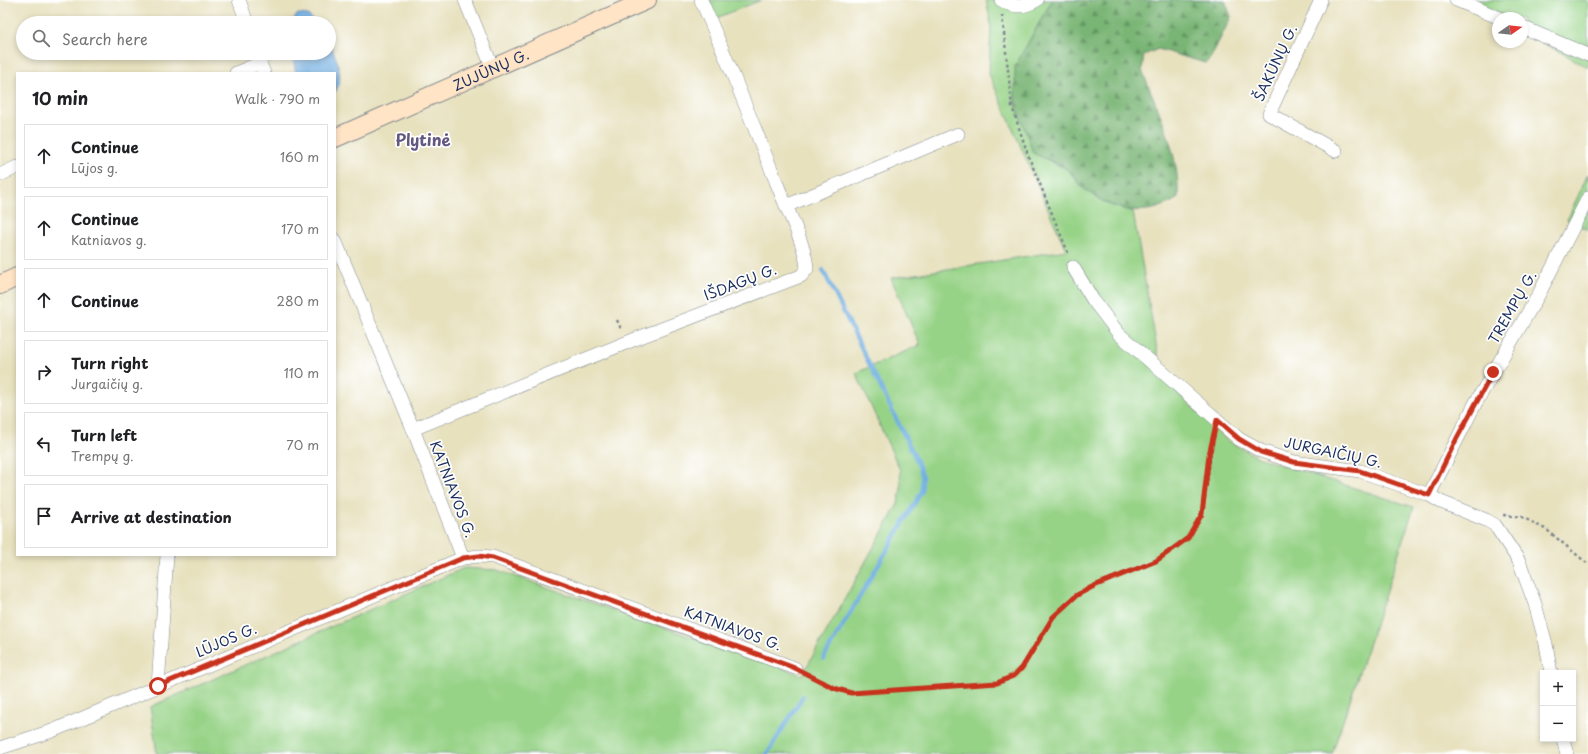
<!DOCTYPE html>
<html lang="en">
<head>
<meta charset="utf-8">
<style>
	:root { --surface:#fff; --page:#f2f2f2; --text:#202124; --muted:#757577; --line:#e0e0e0 }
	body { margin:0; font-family:"Playpen Sans",sans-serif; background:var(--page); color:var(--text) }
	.controls { position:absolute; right:12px; bottom:12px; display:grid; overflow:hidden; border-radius:0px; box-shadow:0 2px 6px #0003 }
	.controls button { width:36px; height:36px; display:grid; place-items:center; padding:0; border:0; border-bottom:1px solid var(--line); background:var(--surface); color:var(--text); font:20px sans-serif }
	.compass { position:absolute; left:1492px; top:12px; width:36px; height:36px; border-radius:50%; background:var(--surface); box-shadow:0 2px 6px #0003; rotate:76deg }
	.stop { position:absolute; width:12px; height:12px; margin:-9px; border:3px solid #c8321e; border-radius:50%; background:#fff }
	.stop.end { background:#c8321e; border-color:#fff; box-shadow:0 1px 4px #0008 }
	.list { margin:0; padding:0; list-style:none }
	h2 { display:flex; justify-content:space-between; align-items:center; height:52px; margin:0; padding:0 16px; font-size:17px }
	h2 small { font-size:13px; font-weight:400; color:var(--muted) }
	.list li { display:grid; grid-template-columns:26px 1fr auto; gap:12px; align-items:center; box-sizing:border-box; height:64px; margin:0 8px 8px; padding:0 8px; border:1px solid var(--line); border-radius:0px }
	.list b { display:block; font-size:15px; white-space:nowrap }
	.list p { margin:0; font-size:13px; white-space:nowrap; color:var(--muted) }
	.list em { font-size:13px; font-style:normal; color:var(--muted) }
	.icon { flex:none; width:22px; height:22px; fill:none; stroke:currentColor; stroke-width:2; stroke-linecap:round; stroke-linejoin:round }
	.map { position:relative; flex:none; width:1588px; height:754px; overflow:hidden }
	.search { position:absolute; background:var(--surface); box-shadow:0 2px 6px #0003; left:16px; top:16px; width:320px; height:44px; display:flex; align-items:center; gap:10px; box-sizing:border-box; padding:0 14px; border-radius:22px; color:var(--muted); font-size:15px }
	.panel { position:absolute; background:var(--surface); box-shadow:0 2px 6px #0003; left:16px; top:72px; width:320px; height:484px; border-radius:0px }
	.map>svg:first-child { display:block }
	.grass { fill:#97d387; stroke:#598172 }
	.forest { fill:url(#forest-firs); stroke:#4a7269 }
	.water { fill:#70aee2; stroke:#466ea0 }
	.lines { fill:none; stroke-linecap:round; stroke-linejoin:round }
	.stream { stroke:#70aee2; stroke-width:4 }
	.street-casing { stroke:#81888e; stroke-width:14 }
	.secondary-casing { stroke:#81888e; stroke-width:20 }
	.path { stroke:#81888e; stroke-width:2.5; stroke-dasharray:3 3; stroke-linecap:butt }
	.street { stroke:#fff; stroke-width:13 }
	.secondary { stroke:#ffe4c6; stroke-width:18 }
	.route { stroke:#c8321e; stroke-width:5 }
	.labels { text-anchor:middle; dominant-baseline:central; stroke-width:3.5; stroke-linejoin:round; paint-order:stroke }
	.street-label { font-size:14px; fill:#1b2f5e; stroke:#fff }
	.quarter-label { font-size:16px; font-weight:bold; fill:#625880; stroke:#fff }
</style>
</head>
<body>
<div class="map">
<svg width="1588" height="754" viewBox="0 0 1588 754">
	<defs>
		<pattern id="forest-firs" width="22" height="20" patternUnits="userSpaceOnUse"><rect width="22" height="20" fill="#79b574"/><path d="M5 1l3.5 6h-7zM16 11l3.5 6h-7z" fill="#629462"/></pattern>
	</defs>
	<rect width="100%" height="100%" fill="#fff"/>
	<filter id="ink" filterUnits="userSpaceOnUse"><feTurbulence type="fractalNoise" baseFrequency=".025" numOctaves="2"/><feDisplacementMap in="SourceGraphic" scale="8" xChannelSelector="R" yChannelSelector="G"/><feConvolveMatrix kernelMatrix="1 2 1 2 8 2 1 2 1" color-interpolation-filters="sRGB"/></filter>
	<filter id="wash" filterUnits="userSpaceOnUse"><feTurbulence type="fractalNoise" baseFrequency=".012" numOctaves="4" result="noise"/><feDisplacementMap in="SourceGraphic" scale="16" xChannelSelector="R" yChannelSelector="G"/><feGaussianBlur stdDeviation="0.9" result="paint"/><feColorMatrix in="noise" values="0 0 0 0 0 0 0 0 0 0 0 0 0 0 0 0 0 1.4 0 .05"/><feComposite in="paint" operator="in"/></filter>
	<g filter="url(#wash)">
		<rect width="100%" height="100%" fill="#e7e1be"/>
		<g class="grass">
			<path d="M705,0H761L714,19Z"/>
			<path d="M986,0H1052L1015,66L1033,153L1069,170L1081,187L1107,204L1133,212L1162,378L1228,441L1260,458L1414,507L1332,754H157L150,707L464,568L497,570L802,675L898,504L901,489L900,470L856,373L920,345L891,278L1066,250L989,74L991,24Z"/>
			<path d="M1460,0H1588V67L1522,32V18H1498Z"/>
			<path d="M1588,174V230L1567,220Z"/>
		</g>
		<path class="forest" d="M1052,0H1225L1231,17L1210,59L1205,63L1158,49L1144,55L1142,70C1158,111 1180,153 1178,198C1146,220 1110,211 1082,187C1077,183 1074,175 1069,171C1060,163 1044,159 1033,153L1015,102V66Z"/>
		<g class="water">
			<path d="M298,14L308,15L316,23H290Z"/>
			<path d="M329,40C335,57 346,76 335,92V73H296L292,53H329Z"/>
		</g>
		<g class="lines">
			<g class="stream">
				<path d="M823,270L917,461L922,475V491L823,659"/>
				<path d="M767,754L803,696"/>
			</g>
		</g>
	</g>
	<g filter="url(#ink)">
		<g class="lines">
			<g class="street-casing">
				<g id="street">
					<path d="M239,0L247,23"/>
					<path d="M465,0L493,69"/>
					<path d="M1001,0C1015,8 1023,8 1037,0"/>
					<path d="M1321,0L1269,114L1336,151"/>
					<path d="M1456,0L1500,18"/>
					<path d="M1522,27L1588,55"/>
					<path d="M256,53L264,73"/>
					<path d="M236,73L260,63"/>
					<path d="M0,175L17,167"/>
					<path d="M786,206L958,134"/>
					<path d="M335,240L413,429L463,558"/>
					<path d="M1073,267L1093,300L1119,334L1239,439L1261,451L1294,462L1360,471L1429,495L1441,502L1486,520L1495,525L1519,561L1535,604L1546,644L1551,673"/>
					<path d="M413,429L643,336L801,276L807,269C806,246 788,212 779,189C754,126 729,63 701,0"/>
					<path d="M1429,495L1475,404L1539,294L1588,198"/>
					<path d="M158,686L167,555"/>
					<path d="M1563,739L1567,754"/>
					<path d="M0,748L52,731L463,558L479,556L493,557L795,668"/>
				</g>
			</g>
			<g class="secondary-casing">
				<g id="secondary">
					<path id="s1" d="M335,138L647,0"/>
					<path d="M0,285L17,277"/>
				</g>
			</g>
			<g class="path">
				<path d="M1002,15L1012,107L1028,155L1069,255"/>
				<path d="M617,320L622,331"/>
				<path d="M1503,515L1522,517L1547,530L1588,564"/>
				<path d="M806,674L835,688L851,693L997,683L1007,680L1015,675L1022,667L1053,617L1077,595L1094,585L1156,561L1188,537L1202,514L1214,434"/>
			</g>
			<use href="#street" class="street"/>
			<use href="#secondary" class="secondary"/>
		</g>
	</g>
	<g class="lines" filter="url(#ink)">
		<path class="route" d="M158,686L463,558L479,556L493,558L795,668L834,688L851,693L997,683L1015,675L1022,668L1053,617L1077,595L1094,586L1156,561L1188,538L1202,514L1209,455L1217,420L1239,439L1261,452L1294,462L1360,471L1429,495L1457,438L1493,372"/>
	</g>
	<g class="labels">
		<g class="street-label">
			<text transform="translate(1275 63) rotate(-65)">ŠAKŪNŲ G.</text>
			<text stroke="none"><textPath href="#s1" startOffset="170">ZUJŪNŲ G.</textPath></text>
			<text transform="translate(740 282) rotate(-21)">IŠDAGŲ G.</text>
			<text transform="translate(1512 307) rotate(-60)">TREMPŲ G.</text>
			<text transform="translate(1333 452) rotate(12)">JURGAIČIŲ G.</text>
			<text transform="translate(453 489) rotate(69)">KATNIAVOS G.</text>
			<text transform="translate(733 628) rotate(20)">KATNIAVOS G.</text>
			<text transform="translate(226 640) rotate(-23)">LŪJOS G.</text>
		</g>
		<g class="quarter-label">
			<text x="423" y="139">Plytinė</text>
		</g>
	</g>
</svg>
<div class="controls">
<button>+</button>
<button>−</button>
</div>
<svg class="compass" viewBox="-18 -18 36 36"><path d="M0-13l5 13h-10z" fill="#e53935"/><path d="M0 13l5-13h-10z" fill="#757577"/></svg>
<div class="stop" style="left:158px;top:686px"></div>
<div class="stop end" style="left:1493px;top:372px"></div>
<div class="search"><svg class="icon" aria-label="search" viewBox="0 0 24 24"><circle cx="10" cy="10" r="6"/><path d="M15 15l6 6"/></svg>Search here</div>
<section class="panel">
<h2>10 min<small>Walk · 790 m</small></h2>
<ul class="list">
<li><svg class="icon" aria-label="ahead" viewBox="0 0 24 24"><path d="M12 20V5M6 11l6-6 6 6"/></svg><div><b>Continue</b><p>Lūjos g.</p></div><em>160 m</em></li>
<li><svg class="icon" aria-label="ahead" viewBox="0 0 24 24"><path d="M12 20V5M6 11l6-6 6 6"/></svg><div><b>Continue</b><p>Katniavos g.</p></div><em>170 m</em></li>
<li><svg class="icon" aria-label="ahead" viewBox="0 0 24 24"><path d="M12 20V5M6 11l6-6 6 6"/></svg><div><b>Continue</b></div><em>280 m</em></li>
<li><svg class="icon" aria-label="right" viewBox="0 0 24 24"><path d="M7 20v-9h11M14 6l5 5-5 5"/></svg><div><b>Turn right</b><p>Jurgaičių g.</p></div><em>110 m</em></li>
<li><svg class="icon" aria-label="left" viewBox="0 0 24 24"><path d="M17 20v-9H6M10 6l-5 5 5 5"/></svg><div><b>Turn left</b><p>Trempų g.</p></div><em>70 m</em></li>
<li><svg class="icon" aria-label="arrive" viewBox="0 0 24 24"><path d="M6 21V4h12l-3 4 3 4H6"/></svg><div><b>Arrive at destination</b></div></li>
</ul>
</section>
</div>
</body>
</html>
